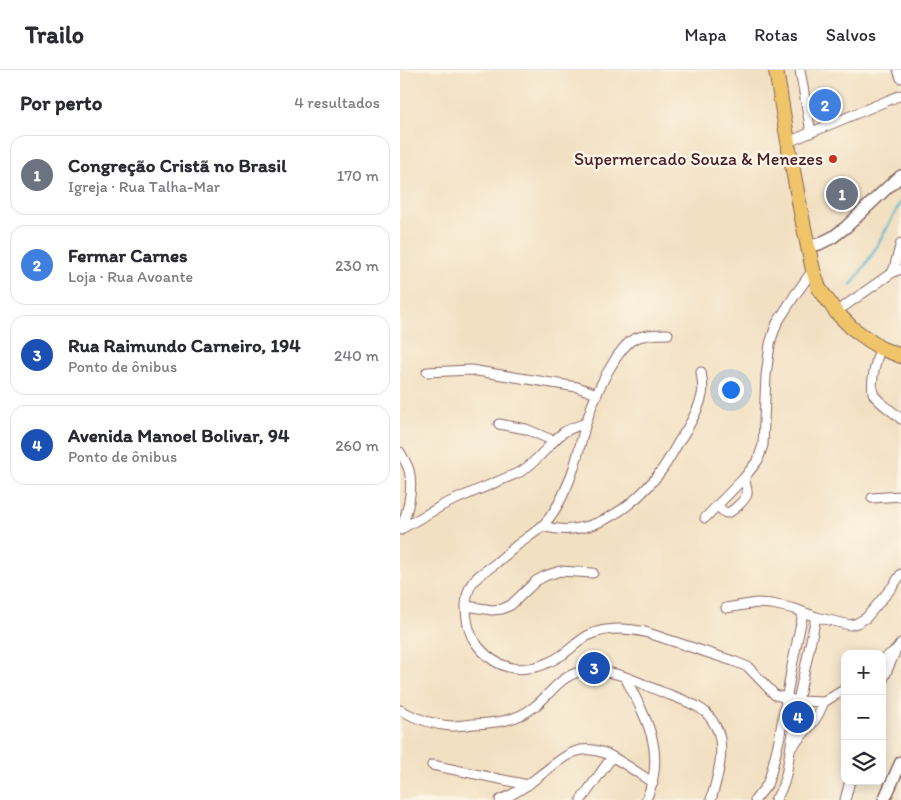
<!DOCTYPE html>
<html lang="pt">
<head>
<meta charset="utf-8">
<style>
	:root { --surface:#fff; --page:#f2f2f3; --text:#2b2b33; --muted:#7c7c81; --line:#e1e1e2; --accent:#111827 }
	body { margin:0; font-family:Itim,sans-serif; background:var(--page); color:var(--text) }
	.controls { position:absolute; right:15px; bottom:15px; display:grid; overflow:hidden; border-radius:10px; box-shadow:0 2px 12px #0003 }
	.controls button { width:45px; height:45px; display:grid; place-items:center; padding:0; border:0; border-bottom:1px solid var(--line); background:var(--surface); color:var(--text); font:25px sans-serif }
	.you { position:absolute; left:330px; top:319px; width:18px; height:18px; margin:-12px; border:4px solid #fff; border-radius:50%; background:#1a73e8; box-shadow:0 0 0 8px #1a73e833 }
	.badge { display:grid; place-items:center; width:32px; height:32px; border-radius:50%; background:var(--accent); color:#fff; font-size:16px; font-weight:700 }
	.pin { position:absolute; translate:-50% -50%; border:2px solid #fff; box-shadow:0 1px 5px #0006 }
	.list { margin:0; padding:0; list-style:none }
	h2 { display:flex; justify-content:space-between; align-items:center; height:65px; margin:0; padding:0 20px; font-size:21px }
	h2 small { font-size:16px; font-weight:400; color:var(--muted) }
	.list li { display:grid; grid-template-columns:32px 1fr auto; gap:15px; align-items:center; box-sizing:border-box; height:80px; margin:0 10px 10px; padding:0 10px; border:1px solid var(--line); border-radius:15px }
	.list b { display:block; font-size:19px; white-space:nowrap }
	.list p { margin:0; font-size:16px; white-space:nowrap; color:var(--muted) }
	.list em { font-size:16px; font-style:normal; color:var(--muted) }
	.icon { flex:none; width:28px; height:28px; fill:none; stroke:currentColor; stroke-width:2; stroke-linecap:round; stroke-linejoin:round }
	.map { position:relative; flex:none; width:501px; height:730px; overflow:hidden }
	header { display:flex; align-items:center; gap:30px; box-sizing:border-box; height:70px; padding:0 25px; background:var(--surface); border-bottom:1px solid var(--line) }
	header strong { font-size:24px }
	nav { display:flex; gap:28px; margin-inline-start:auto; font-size:18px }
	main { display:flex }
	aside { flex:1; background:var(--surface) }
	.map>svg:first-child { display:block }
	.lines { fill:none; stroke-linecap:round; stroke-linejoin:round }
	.stream { stroke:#51b5d0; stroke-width:2.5 }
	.minor-casing { stroke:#856360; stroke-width:11 }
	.tertiary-casing { stroke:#856360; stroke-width:14 }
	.primary-casing { stroke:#856360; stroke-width:16 }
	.minor { stroke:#fff; stroke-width:9 }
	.tertiary { stroke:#fff; stroke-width:11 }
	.primary { stroke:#f0c469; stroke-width:14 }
	.poi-dot { fill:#c8321e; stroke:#fcf5e5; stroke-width:2 }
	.labels { text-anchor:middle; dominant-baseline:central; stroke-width:5; stroke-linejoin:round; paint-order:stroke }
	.poi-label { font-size:18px; fill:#4a1f2b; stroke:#fcf5e5; text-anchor:end }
</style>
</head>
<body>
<header>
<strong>Trailo</strong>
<nav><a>Mapa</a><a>Rotas</a><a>Salvos</a></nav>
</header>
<main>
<aside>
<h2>Por perto<small>4 resultados</small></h2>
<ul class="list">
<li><span class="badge" style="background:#6b7280">1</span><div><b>Congreção Cristã no Brasil</b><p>Igreja · Rua Talha-Mar</p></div><em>170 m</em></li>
<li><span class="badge" style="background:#3f7fe0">2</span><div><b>Fermar Carnes</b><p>Loja · Rua Avoante</p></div><em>230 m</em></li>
<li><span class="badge" style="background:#1a4fb4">3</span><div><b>Rua Raimundo Carneiro, 194</b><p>Ponto de ônibus</p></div><em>240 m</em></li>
<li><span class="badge" style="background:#1a4fb4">4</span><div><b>Avenida Manoel Bolivar, 94</b><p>Ponto de ônibus</p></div><em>260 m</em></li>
</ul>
</aside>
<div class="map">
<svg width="501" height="730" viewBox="0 0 501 730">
	<rect width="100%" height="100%" fill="#fcf5e5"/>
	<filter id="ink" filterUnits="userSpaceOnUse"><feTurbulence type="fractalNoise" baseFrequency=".02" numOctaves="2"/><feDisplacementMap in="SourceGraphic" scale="10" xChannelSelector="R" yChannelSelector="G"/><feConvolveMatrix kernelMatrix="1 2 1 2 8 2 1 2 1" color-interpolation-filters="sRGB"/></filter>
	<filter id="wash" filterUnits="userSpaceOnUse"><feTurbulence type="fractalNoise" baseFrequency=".0096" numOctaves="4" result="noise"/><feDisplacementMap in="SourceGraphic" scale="20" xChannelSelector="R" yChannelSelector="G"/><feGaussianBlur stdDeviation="1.12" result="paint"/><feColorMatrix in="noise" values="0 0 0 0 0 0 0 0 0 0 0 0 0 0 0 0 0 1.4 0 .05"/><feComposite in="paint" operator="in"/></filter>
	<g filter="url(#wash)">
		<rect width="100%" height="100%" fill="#f2e0c2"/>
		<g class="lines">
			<path class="stream" d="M451,215L464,197L477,176L501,132"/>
		</g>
	</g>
	<g filter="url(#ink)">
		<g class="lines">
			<g class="minor-casing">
				<g id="minor">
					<path d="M400,0L411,62"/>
					<path d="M498,0L501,8"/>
					<path d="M388,72L501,25"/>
					<path d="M493,202L501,173"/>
					<path d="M436,242L493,202L501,199"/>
					<path d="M268,264C257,264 244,264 234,269C226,273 221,281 216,288C203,308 193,330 186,353C179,378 175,401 163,425C159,434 149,450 142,456C134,464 123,470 115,477C108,483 101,489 95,494C86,501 74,507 70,517C63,532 66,559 75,572C98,604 130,606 162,585C171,579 179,570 189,565C207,557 226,558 245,562L333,591L348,597L375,625L398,631L424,632"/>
					<path d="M480,278C477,288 469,316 474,325C481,335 493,341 501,349"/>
					<path d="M27,302L71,300L177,317L197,324"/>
					<path d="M99,354L126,359L154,371"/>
					<path d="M0,382C3,388 7,394 9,400C14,420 7,442 1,460"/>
					<path d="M472,428L501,426"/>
					<path d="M317,435C320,438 323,442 326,443C332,443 346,429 347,424C348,419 345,413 344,408"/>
					<path d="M305,448L344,408L358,390L363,375L366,306L370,274L373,264L377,253L395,225L413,200"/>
					<path d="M143,456C187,470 231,439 258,405C266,395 272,384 278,373C286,361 299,339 302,325C304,318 302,310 301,302"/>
					<path d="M1,459L45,434L120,402C138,392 148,374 164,362C171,358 178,356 186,353"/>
					<path d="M66,536L92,540L102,539L111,535L136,511L145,506L160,501L193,503"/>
					<path d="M326,538L356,533L372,534L395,539L416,547L450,555L457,553L466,548L493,516L501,504"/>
					<path d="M482,590L496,580L501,573"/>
					<path d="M225,607C247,650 267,682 246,730"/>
					<path d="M482,612L496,580"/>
					<path d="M0,640C15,648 34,655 51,656C58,656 66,655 73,654C96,653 116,651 134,637C149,626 159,607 179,602C190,600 205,601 216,604C232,608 247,616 262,622C275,627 289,631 301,639C308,643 313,651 317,659C326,680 317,709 311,730"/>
					<path d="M391,678L412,654L418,645L424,632L445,619"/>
					<path d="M32,695L128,715"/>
					<path d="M100,730C115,724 127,716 139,706C162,689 176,671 207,684C223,692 238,703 253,713"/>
					<path d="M181,730L212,687"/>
					<path d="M355,730L367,715L371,703L379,670L392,596L403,543"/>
					<path d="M375,730L378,726L384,713L387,700L398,631L416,547"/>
					<path d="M445,730L450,711"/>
				</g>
			</g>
			<g class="tertiary-casing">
				<g id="tertiary">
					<path d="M408,176L419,174L433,167L446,157L488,117L501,106"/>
					<path d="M484,730L501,692"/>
				</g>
			</g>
			<g class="primary-casing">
				<g id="primary">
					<path d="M376,0L388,72"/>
					<path d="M389,79L403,153L413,200L419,218L436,242L452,258L480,278L501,286"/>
				</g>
			</g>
			<use href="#minor" class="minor"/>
			<use href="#tertiary" class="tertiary"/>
			<use href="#primary" class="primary"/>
		</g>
	</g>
	<circle class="poi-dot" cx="433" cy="89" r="5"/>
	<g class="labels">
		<g class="poi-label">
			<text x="423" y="89">Supermercado Souza &amp; Menezes</text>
		</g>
	</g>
</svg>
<div class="controls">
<button>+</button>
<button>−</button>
<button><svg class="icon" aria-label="layers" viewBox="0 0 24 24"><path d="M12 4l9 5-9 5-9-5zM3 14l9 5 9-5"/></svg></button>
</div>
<div class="you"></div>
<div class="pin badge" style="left:442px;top:124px;background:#6b7280">1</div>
<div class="pin badge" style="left:425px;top:35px;background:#3f7fe0">2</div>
<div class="pin badge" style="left:194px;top:598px;background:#1a4fb4">3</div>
<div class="pin badge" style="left:398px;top:647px;background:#1a4fb4">4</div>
</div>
</main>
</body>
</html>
